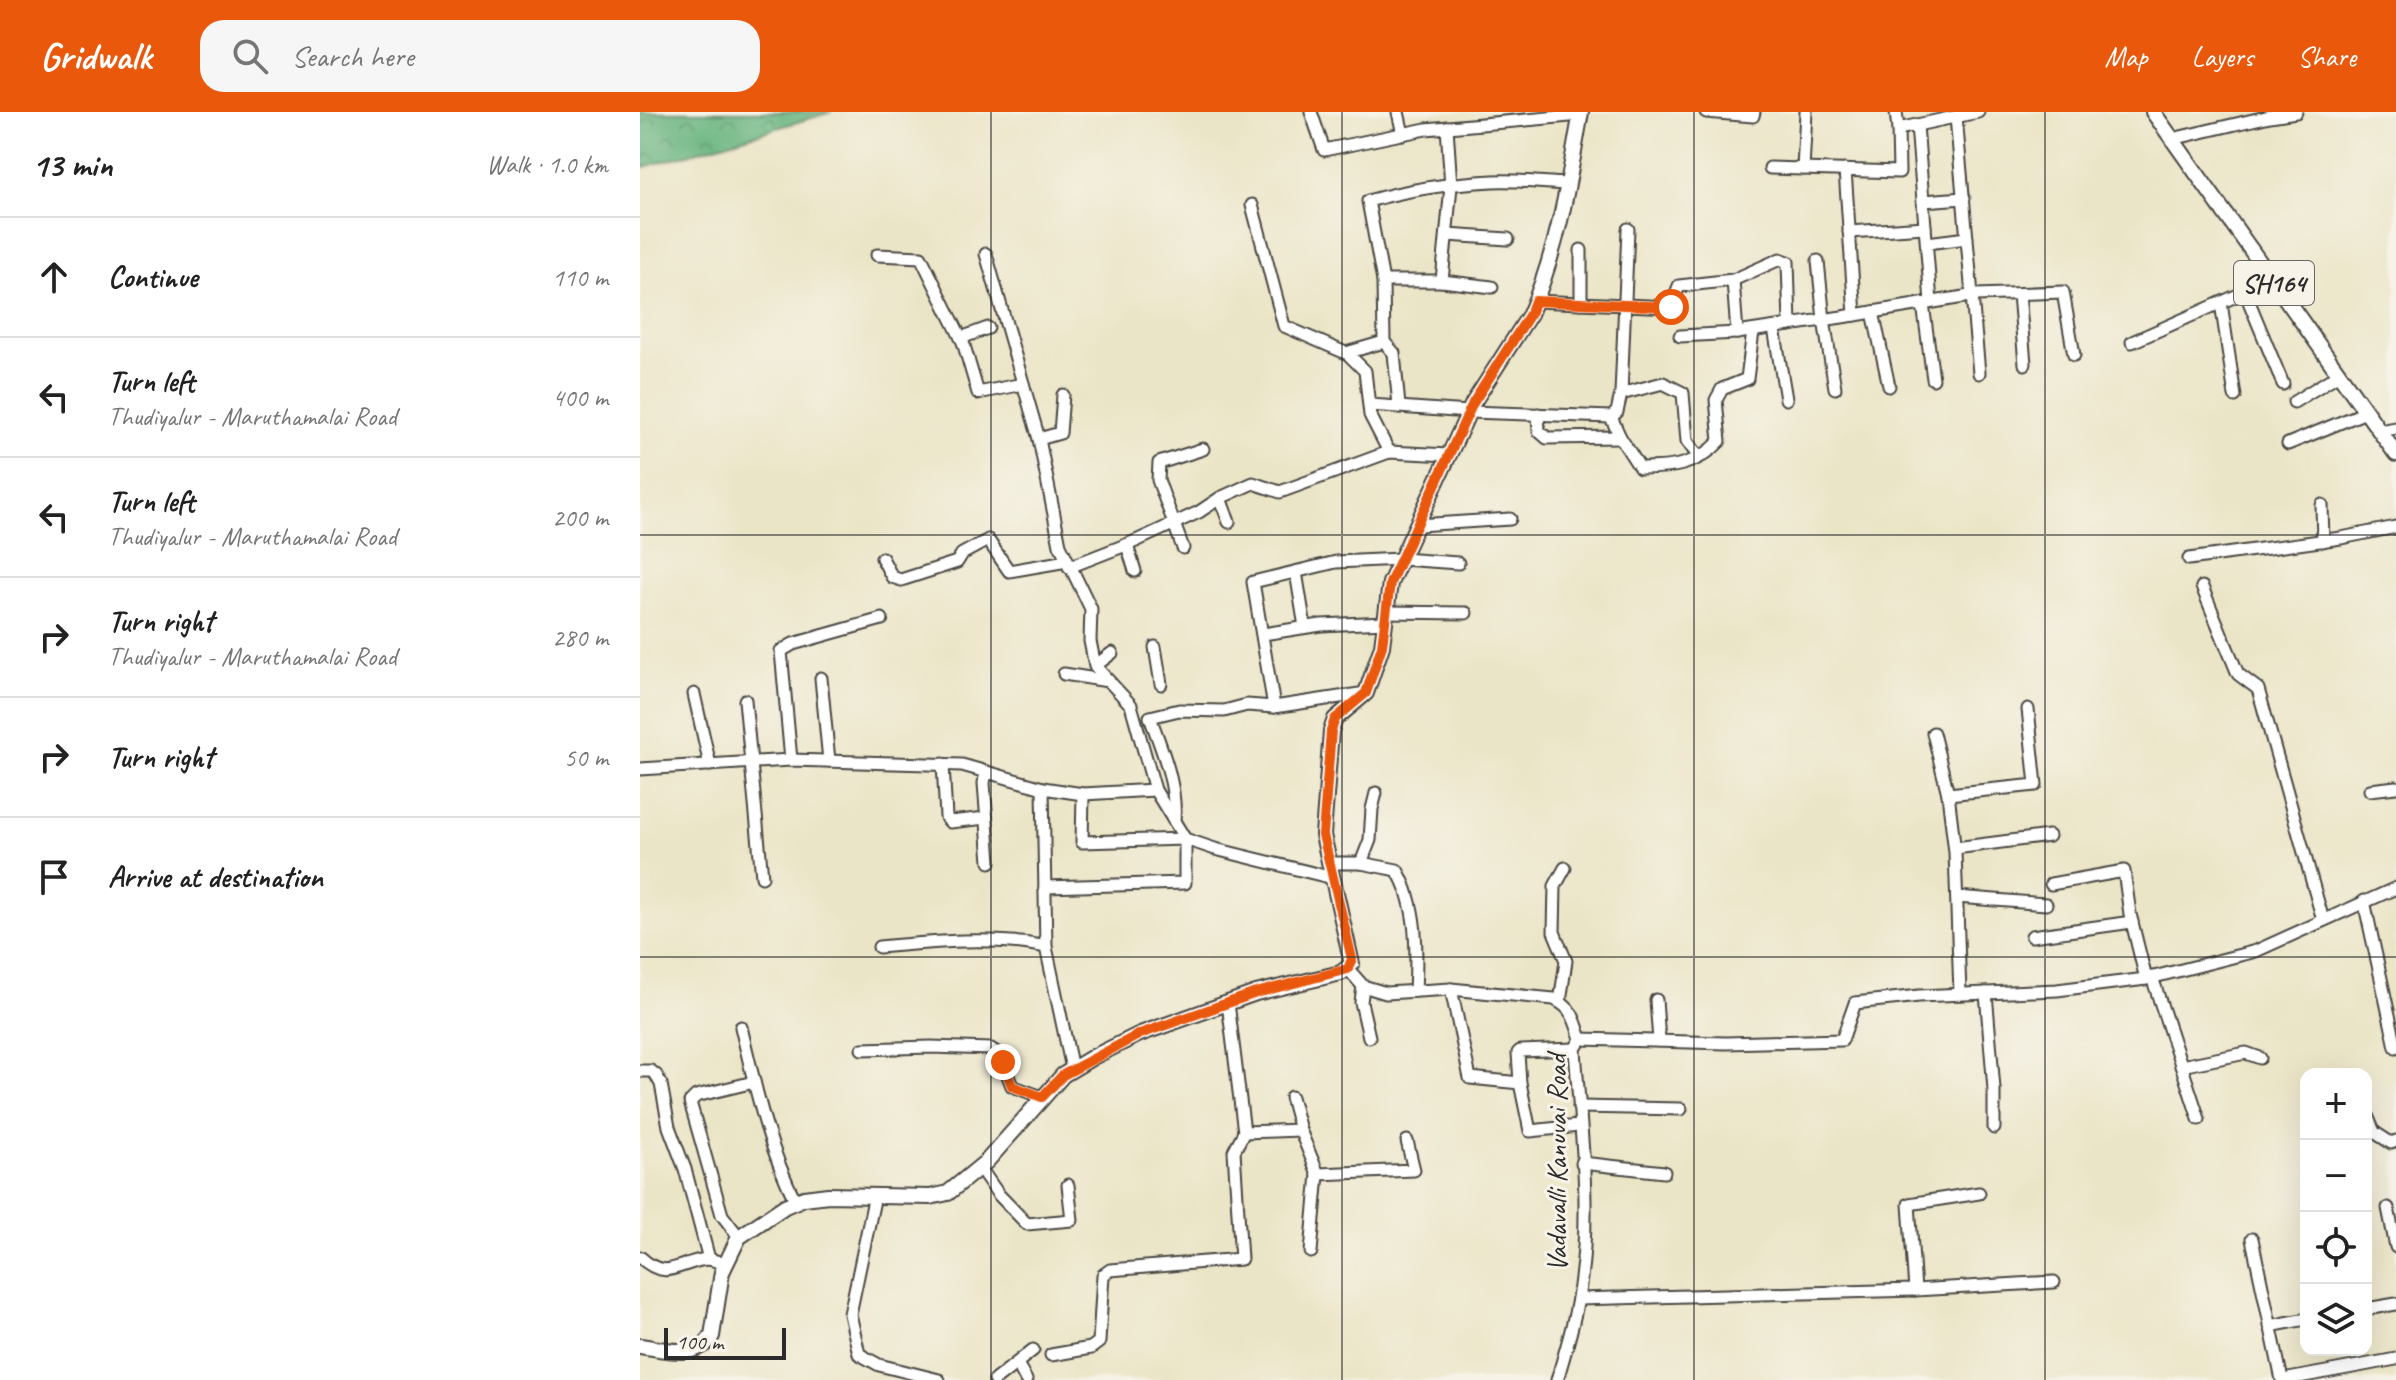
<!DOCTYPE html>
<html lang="en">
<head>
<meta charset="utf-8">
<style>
	:root { --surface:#fff; --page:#f6f6f6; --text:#222; --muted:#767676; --line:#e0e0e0; --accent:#ea580c }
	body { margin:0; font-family:Caveat,sans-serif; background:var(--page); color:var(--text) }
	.controls { position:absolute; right:24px; bottom:24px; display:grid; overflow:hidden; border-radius:16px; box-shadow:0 8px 32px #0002 }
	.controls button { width:72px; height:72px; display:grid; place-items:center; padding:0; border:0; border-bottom:2px solid var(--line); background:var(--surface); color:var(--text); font:40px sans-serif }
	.scale { position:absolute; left:24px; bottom:20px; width:122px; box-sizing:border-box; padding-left:8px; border:4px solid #2b2b2b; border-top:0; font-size:22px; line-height:28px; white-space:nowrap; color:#2b2b2b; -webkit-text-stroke:6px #f7f3e8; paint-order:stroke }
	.stop { position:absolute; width:24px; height:24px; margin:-18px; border:6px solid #ea580c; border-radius:50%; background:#fff }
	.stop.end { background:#ea580c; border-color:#fff; box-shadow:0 2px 8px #0008 }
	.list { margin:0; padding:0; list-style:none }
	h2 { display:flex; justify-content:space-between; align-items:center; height:104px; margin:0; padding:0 32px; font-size:34px }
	h2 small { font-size:26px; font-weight:400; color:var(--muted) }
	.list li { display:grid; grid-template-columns:52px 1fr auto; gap:24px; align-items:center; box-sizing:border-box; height:120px; padding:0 32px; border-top:2px solid var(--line) }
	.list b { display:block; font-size:30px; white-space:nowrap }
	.list p { margin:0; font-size:26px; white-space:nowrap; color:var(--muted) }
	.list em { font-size:26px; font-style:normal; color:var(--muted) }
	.icon { flex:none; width:44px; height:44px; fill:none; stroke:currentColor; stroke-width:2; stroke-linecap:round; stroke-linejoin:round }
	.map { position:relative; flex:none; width:1756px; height:1268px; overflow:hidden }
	header { display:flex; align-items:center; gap:48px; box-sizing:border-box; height:112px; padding:0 40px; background:var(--accent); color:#fff }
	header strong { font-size:38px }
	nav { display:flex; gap:44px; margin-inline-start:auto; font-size:28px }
	.search { width:560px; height:72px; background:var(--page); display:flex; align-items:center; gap:20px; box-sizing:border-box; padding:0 28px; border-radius:24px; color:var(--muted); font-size:30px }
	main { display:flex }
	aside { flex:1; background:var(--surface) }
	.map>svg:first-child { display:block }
	.forest { fill:url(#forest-crowns); stroke:#487054; stroke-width:2 }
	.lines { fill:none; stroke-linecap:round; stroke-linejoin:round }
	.minor-casing { stroke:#484742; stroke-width:15 }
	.major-casing { stroke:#484742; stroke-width:18 }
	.minor { stroke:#fff; stroke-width:11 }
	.major { stroke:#fff; stroke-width:14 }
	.route { stroke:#ea580c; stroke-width:10 }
	.grid { fill:none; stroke:#2b2b2b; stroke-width:2; stroke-opacity:0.55 }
	.labels { text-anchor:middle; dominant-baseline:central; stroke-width:6; stroke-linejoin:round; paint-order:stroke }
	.shield { fill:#f7f3e8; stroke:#686764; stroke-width:2 }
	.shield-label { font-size:26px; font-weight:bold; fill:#2b2b2b }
	.street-label { font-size:28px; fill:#2b2b2b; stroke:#f7f3e8 }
</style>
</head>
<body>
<header>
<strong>Gridwalk</strong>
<div class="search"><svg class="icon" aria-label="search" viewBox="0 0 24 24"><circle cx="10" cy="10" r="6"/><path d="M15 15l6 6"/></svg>Search here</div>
<nav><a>Map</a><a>Layers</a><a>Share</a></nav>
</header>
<main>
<aside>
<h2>13 min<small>Walk · 1.0 km</small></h2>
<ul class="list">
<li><svg class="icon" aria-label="ahead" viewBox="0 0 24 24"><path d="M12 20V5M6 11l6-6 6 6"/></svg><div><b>Continue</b></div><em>110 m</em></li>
<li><svg class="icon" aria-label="left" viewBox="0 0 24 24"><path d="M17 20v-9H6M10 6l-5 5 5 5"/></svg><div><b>Turn left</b><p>Thudiyalur - Maruthamalai Road</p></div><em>400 m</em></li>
<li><svg class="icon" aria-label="left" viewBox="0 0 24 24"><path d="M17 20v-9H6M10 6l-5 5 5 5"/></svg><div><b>Turn left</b><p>Thudiyalur - Maruthamalai Road</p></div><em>200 m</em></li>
<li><svg class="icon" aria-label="right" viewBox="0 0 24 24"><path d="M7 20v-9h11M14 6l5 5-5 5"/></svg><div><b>Turn right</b><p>Thudiyalur - Maruthamalai Road</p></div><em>280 m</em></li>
<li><svg class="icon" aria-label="right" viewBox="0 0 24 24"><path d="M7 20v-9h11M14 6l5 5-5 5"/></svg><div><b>Turn right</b></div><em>50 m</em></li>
<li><svg class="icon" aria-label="arrive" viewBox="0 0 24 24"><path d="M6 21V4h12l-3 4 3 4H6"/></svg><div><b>Arrive at destination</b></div></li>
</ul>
</aside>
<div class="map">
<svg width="1756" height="1268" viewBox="0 0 1756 1268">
	<defs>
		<pattern id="forest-crowns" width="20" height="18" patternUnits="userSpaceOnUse" patternTransform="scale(2)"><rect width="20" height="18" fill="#66b47e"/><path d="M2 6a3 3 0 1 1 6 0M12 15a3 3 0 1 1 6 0" fill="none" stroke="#549367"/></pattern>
	</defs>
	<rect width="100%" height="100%" fill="#f7f3e8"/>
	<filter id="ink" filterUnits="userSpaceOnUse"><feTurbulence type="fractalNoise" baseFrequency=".0125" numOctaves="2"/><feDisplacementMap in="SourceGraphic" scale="16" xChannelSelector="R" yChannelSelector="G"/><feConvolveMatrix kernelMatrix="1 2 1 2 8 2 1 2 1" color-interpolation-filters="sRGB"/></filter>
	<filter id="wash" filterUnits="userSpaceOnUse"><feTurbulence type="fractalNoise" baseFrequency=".006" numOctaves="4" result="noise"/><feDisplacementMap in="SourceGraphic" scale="32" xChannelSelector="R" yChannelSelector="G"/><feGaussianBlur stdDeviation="1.8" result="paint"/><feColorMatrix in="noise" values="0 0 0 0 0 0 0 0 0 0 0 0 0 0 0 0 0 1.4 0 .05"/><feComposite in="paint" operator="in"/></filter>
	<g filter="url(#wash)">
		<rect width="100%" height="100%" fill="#ebe5c7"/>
		<path class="forest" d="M0,0H192L0,56Z"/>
	</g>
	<g filter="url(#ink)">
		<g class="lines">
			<g class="minor-casing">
				<g id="minor">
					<path d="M671,0L684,38L786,17L941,3"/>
					<path d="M758,0L763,22"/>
					<path d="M1066,0L1113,4L1114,0"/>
					<path d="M1256,0L1258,17L1338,0"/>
					<path d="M1316,5L1339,261"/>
					<path d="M1277,13L1291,190"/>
					<path d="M807,15L811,74L802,169H743L728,89C767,78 811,71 853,69C878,68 903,71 928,72"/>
					<path d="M1532,27L1630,4L1656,0"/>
					<path d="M1130,56L1259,60L1258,17"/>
					<path d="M1163,57L1166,0"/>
					<path d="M1205,58L1215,203L1336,183L1423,180L1434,243"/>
					<path d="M1283,89L1324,86"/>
					<path d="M612,93L644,214L708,242L725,259L730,303L749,340"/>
					<path d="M1209,120L1285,115"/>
					<path d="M807,123L868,127"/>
					<path d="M1287,131L1327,126"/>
					<path d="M941,138V191"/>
					<path d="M346,142L399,327L420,433L451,497L450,529L455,554L491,593L515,678L545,727L575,737L693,766"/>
					<path d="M237,143L281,145L323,230L338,281L383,272"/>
					<path d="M1178,149L1184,208L1195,276"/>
					<path d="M1093,168L1097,221"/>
					<path d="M743,169L744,230L754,241L759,294"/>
					<path d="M802,169L852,175"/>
					<path d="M1605,180L1643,272"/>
					<path d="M1379,182L1385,252"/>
					<path d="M895,189L1031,195L1039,174L1093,168L1140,147L1148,150L1150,213"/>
					<path d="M1581,191L1595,284"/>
					<path d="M1283,192L1293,267"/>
					<path d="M1233,200L1249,274"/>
					<path d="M1134,216L1146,287"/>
					<path d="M1040,224L1097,221L1215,203"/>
					<path d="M321,226L348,216"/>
					<path d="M1492,230L1632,168"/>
					<path d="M706,241L744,230"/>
					<path d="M981,282L1023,271L1043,281L1047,329L1059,345"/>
					<path d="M1654,290L1699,262"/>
					<path d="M730,293L829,300L971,305L977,300L981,282L988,117"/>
					<path d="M898,302L899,319L907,326L980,325"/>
					<path d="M971,305L980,325L1000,356C1032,356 1057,354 1080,329L1076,288L1082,277L1107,267L1113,219"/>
					<path d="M1739,319L1756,316"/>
					<path d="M399,327L420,321L423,283"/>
					<path d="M1648,332L1726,300"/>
					<path d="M580,386L589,410"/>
					<path d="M1682,393L1683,429"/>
					<path d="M778,413L870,407"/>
					<path d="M487,433L495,459"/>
					<path d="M543,436L518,368L519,351L563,337"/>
					<path d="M242,446L252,465L261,468L317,450L322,442L348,428L369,459L427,449"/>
					<path d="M1549,447L1701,426L1756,415"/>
					<path d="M429,455L496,429L559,400L580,386L613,371L640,380L749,340L809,343"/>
					<path d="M656,460L665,515"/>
					<path d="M1562,475L1598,562L1618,577L1683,808"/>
					<path d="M746,500L826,501"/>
					<path d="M623,522L681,513L745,510"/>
					<path d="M515,535L521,572"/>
					<path d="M455,554L472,541"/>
					<path d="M424,562L468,569"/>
					<path d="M181,566L189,649"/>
					<path d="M54,582L70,653"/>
					<path d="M105,588L122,765"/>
					<path d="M634,595L613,470L696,450L761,447L818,451"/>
					<path d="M1293,621L1308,682L1315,740L1320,882"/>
					<path d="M151,648L141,539L153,532L242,507"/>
					<path d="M303,652L306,705L310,710L346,706"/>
					<path d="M0,657L151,648L322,653L403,676L443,682L515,678"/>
					<path d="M346,660L344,671L350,750"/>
					<path d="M403,676L406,835L432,957"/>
					<path d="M1730,678L1756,675"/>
					<path d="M1308,682L1396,673L1388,597"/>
					<path d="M534,708C537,673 522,638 510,605L539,598L584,599L607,593L634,595L726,581"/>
					<path d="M1315,736L1409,724"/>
					<path d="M690,751H721L757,758C778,793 777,840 775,879"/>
					<path d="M721,751L730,728L732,697L736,681"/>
					<path d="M1411,772L1484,759L1490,802L1506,867"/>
					<path d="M405,775L545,771V727L442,730L443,682"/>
					<path d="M1317,785L1406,792"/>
					<path d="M1724,789L1756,935"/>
					<path d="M1392,824L1492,810"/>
					<path d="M239,835C291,830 356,824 406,835"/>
					<path d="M708,857L723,874L746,881L811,877L914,887C933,896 935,908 941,927"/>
					<path d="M1512,865L1559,1007"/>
					<path d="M723,874L721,890L729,925"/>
					<path d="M811,877L830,966L880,971"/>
					<path d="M1346,881L1354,977V1016"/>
					<path d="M1016,888L1019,929"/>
					<path d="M920,890L926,849L914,820L915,774L925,756"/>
					<path d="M101,915C115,974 128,1036 156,1090"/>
					<path d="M941,927L1086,931L1202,928L1215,891L1279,884L1417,878L1506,867L1616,839L1756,776"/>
					<path d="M222,937L291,935L351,937L360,943L372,974L402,985"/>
					<path d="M935,937L880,939L878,941L880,971L890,1019L939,1014"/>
					<path d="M1541,954L1606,941L1620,946"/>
					<path d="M0,959H11L16,963L21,972L29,1015L45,1057L69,1147"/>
					<path d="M651,985L660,1018L678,1062L671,1140"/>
					<path d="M939,995L1041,997"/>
					<path d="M1726,1001L1734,1020L1751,1031L1756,1029"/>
					<path d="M604,1020L660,1018"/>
					<path d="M942,1051L1024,1060"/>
					<path d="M340,1056L358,1082L387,1112L432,1108L428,1073"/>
					<path d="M678,1062L774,1058L767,1029"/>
					<path d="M235,1083L210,1202L219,1242L239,1253L299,1268"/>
					<path d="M1748,1096L1756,1135"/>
					<path d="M99,1125L82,1103L50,990L56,984L114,970"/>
					<path d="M1612,1127L1642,1268"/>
					<path d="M0,1145C27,1170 37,1151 66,1147C72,1147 79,1150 85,1152"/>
					<path d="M1275,1178L1269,1092L1339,1081"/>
					<path d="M938,1187L1275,1178L1414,1170"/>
					<path d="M1726,1197L1756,1192"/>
					<path d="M1630,1214L1666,1207"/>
					<path d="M411,1243L451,1236L459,1230L463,1163L470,1158L601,1147L594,1039L604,1020L588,891"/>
					<path d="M377,1251L386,1268"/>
					<path d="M355,1268L393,1238"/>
					<path d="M917,1268C927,1234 937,1201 941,1166C951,1092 940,1012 935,937L941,927"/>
					<path d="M1643,1268L1756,1247"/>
				</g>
			</g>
			<g class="major-casing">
				<g id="major">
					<path d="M1513,0L1756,342"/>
					<path d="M0,1234C23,1237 57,1248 72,1224L82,1160L99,1125L145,1094L164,1086L188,1083L290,1085L308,1081L347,1049L423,963L453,945L500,922L616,881L701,861L712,852L683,723L691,619L695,607L726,581L742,534L750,471L833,291L890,202C918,137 929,69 941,0"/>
				</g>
			</g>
			<use href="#minor" class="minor"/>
			<use href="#major" class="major"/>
		</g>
	</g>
	<g class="lines" filter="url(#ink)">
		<path class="route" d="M363,950L372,974L402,985L423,963L500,922L616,881L708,857L712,847L683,723L691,619L695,607L726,581L742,534L750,471L833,291L890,202L895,189L1031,195"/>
	</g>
	<path class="grid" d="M351,0V1268M702,0V1268M1054,0V1268M1405,0V1268M0,423H1756M0,845H1756"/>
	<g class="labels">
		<rect class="shield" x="1594" y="149" width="80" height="44" rx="6"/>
		<g class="shield-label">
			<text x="1634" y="171">SH164</text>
		</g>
		<g class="street-label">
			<text transform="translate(916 1051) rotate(-90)">Vadavalli Kanuvai Road</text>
		</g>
	</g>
</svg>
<div class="controls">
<button>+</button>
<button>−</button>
<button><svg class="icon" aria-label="locate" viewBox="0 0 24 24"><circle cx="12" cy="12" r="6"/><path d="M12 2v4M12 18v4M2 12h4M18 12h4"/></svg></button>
<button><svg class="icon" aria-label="layers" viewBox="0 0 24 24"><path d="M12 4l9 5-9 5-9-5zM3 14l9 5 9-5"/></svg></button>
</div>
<div class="scale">100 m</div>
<div class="stop" style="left:1031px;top:195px"></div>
<div class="stop end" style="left:363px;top:950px"></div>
</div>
</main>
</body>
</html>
